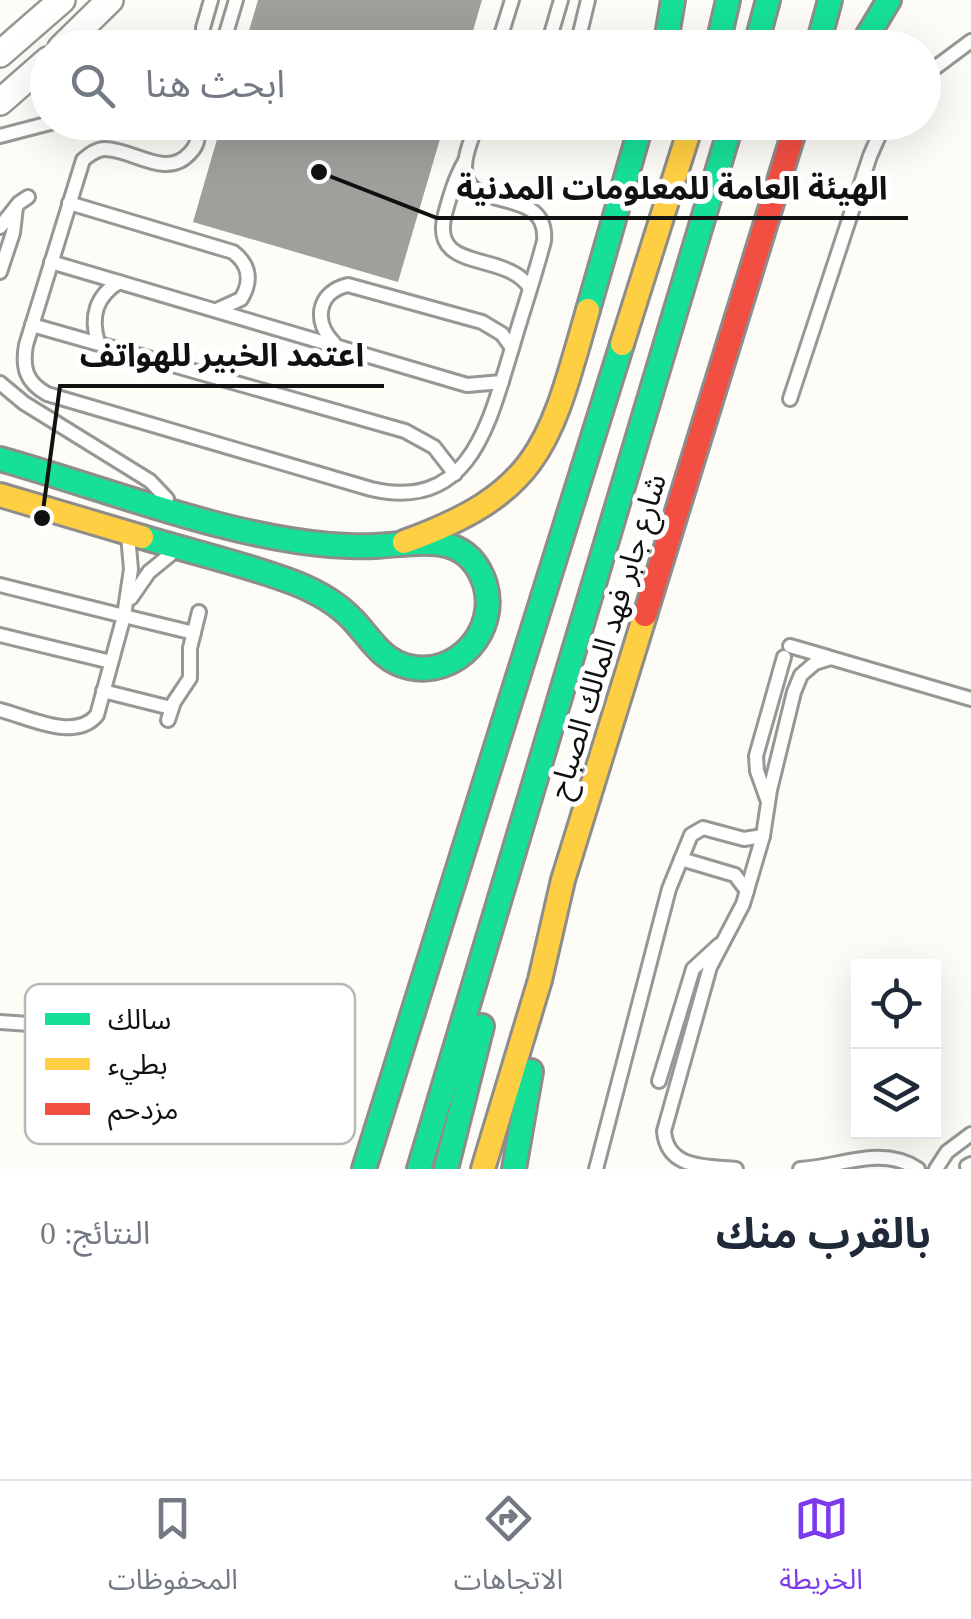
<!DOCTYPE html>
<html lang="ar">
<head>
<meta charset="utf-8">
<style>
	:root { --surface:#fff; --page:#f6f6f7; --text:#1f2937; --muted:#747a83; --line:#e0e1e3; --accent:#7c3aed }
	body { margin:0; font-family:"Times New Roman","Noto Sans Arabic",serif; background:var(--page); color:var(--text); direction:rtl }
	.controls { position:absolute; right:30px; bottom:30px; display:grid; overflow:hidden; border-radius:0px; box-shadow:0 10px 40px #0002 }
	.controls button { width:90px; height:90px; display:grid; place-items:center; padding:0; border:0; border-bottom:2px solid var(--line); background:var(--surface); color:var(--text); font:50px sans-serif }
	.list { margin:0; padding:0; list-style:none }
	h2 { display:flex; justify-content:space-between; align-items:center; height:130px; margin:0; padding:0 40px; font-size:42px }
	h2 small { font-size:32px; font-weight:400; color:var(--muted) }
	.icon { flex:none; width:55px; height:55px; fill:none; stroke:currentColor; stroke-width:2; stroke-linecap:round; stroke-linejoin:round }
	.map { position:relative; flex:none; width:971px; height:1169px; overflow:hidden; direction:ltr }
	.search { position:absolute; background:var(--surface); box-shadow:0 10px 40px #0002; left:30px; right:30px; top:30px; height:110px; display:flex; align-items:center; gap:25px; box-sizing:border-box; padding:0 35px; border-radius:55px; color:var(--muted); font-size:38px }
	.sheet { height:310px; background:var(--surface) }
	nav { display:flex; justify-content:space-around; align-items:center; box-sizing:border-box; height:140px; border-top:2px solid var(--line); background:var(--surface); font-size:28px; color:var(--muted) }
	nav a { display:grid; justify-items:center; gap:5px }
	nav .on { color:var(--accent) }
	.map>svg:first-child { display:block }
	.building { fill:#a19f9c }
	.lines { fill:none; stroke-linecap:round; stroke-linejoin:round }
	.lane-casing { stroke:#979795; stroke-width:18 }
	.street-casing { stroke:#979795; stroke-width:30 }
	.fast-casing { stroke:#8e8d8b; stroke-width:28 }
	.slow-casing { stroke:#8e8d8b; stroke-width:28 }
	.jam-casing { stroke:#8e8d8b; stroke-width:28 }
	.lane { stroke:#fffffe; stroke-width:12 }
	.street { stroke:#fffffe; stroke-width:25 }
	.fast { stroke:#16e098; stroke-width:22 }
	.slow { stroke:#ffcf43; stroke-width:22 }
	.jam { stroke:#f24e42; stroke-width:22 }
	.labels { text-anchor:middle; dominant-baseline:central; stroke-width:10; stroke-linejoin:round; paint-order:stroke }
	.street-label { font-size:30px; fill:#111; stroke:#fff }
	.key { fill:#fff; stroke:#b8b8b8; stroke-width:2.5 }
	.key-label { font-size:28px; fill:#111 }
	.leader { fill:none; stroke:#111; stroke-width:4 }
	.callout-dot { fill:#111; stroke:#fff; stroke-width:4 }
	.callout-label { font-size:32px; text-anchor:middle; font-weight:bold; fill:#111; stroke:#fff; stroke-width:10; stroke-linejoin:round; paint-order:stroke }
</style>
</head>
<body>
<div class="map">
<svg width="971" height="1169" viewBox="0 0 971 1169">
	<rect width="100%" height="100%" fill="#fdfcf7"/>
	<g class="building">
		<path d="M258,0H482L468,48H244Z"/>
		<path d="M222,122H445L398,282L193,222Z"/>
	</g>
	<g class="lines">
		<g class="lane-casing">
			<g id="lane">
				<path d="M203,28L211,0"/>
				<path d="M222,47L236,0"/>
				<path d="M497,48L512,0"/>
				<path d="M547,48L561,0"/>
				<path d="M584,48L580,33L588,0"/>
				<path d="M924,76L971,41"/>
				<path d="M197,122C199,134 199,144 190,153C166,180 133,149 105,149C96,149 89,155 83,160L26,345C22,368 26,382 47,394L371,489C473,513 490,418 513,345C523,310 535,276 544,241C549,184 465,214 465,169C464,154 473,137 477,122"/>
				<path d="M0,136L54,122"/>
				<path d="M465,161C455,178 450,196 445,214C429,274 506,250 530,288"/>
				<path d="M69,203L233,252C250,265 252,281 241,299L219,309"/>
				<path d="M0,227L19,203L28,197"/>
				<path d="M51,262L467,385L502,382"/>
				<path d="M0,272L13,233L16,207"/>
				<path d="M32,325L405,431L434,447L455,474"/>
				<path d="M98,342C90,317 96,296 119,282"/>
				<path d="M334,343C313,322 317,292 348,285L482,322L502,334L512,348"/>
				<path d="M0,383L24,403L150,481L167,499"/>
				<path d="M790,399L870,156L885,122"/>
				<path d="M128,536L131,569L124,616L194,633"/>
				<path d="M0,585L124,616L97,715C75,742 28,717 0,710"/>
				<path d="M131,598L149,572L171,554"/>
				<path d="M0,635L111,662"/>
				<path d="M790,646L828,657"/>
				<path d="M103,691L171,708"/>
				<path d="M168,720L174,702L190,678V648L199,612"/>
				<path d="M767,799L757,771L756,756L784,657"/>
				<path d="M681,859L735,875L747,891"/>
				<path d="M0,1022L59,1026L160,1050"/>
				<path d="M659,1081L693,969L719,945"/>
				<path d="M967,1166L971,1164"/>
				<path d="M596,1169L669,889L691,835L703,828L744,839L763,836"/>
				<path d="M736,1169C705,1166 667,1169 664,1131L710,967L743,904L763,836L770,790L794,692L801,675L815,663L831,658L971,699"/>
				<path d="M800,1169C840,1167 881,1145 918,1169"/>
				<path d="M936,1169L947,1152L971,1134"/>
			</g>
		</g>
		<g class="street-casing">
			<g id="street">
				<path d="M61,48L110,0"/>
				<path d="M0,54L62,0"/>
				<path d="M0,102L48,60"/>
			</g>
		</g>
		<g class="fast-casing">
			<g id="fast">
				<path d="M665,48L673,0"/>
				<path d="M717,48L728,0"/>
				<path d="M755,48L768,0"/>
				<path d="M817,48L830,0"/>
				<path d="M860,48L889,0"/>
				<path d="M588,310L642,122"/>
				<path d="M0,459C104,488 223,536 330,545C345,546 360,547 375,546C418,544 467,529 485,584C499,630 457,678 409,667C381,661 370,637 352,619C337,603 315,591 295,583C245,564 192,552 142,537"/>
				<path d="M364,1169L622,344"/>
				<path d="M419,1169L732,122"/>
				<path d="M446,1169L482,1026"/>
				<path d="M514,1169L531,1071"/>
			</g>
		</g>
		<g class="slow-casing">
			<g id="slow">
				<path d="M622,344L692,122"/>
				<path d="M0,495L142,537"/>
				<path d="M404,542C543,492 550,442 588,310"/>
				<path d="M483,1169L540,980L563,880L645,615"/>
			</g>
		</g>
		<g class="jam-casing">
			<path id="jam" d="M645,615L797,122"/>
		</g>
		<use href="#lane" class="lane"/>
		<use href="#street" class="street"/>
		<use href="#fast" class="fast"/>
		<use href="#slow" class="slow"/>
		<use href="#jam" class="jam"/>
	</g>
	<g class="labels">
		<g class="street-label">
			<text transform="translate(607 636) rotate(-73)">شارع جابر فهد المالك الصباح</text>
		</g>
	</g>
	<rect x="25" y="984" width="330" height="160" rx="15" class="key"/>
	<rect x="45" y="1013" width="45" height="12" fill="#16e098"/>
	<rect x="45" y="1058" width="45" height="12" fill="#ffcf43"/>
	<rect x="45" y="1103" width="45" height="12" fill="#f24e42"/>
	<g class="key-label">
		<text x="108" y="1029">سالك</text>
		<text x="108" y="1074">بطيء</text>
		<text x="108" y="1119">مزدحم</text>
	</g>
	<path class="leader" d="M319 172L437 218H908M42 518L60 386H384"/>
	<g class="callout-dot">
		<circle cx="319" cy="172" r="10"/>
		<circle cx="42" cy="518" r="10"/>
	</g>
	<g class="callout-label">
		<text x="672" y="199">الهيئة العامة للمعلومات المدنية</text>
		<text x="222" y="366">اعتمد الخبير للهواتف</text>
	</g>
</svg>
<div class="controls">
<button><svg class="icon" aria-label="locate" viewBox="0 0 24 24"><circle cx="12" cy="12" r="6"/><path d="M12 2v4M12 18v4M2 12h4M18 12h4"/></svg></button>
<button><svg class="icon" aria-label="layers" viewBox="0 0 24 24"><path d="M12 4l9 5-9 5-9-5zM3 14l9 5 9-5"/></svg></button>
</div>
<div class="search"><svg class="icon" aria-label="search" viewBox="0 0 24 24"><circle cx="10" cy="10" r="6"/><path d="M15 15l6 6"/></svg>ابحث هنا</div>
</div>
<section class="sheet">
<h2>بالقرب منك<small>النتائج: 0</small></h2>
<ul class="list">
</ul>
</section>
<nav>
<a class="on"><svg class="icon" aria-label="map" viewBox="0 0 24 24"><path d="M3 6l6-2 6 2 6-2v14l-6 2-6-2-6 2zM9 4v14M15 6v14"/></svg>الخريطة</a>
<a><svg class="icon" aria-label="directions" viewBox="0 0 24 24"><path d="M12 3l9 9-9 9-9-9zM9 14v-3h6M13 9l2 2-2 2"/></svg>الاتجاهات</a>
<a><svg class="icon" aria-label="saved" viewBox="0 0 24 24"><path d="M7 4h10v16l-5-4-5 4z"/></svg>المحفوظات</a>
</nav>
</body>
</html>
